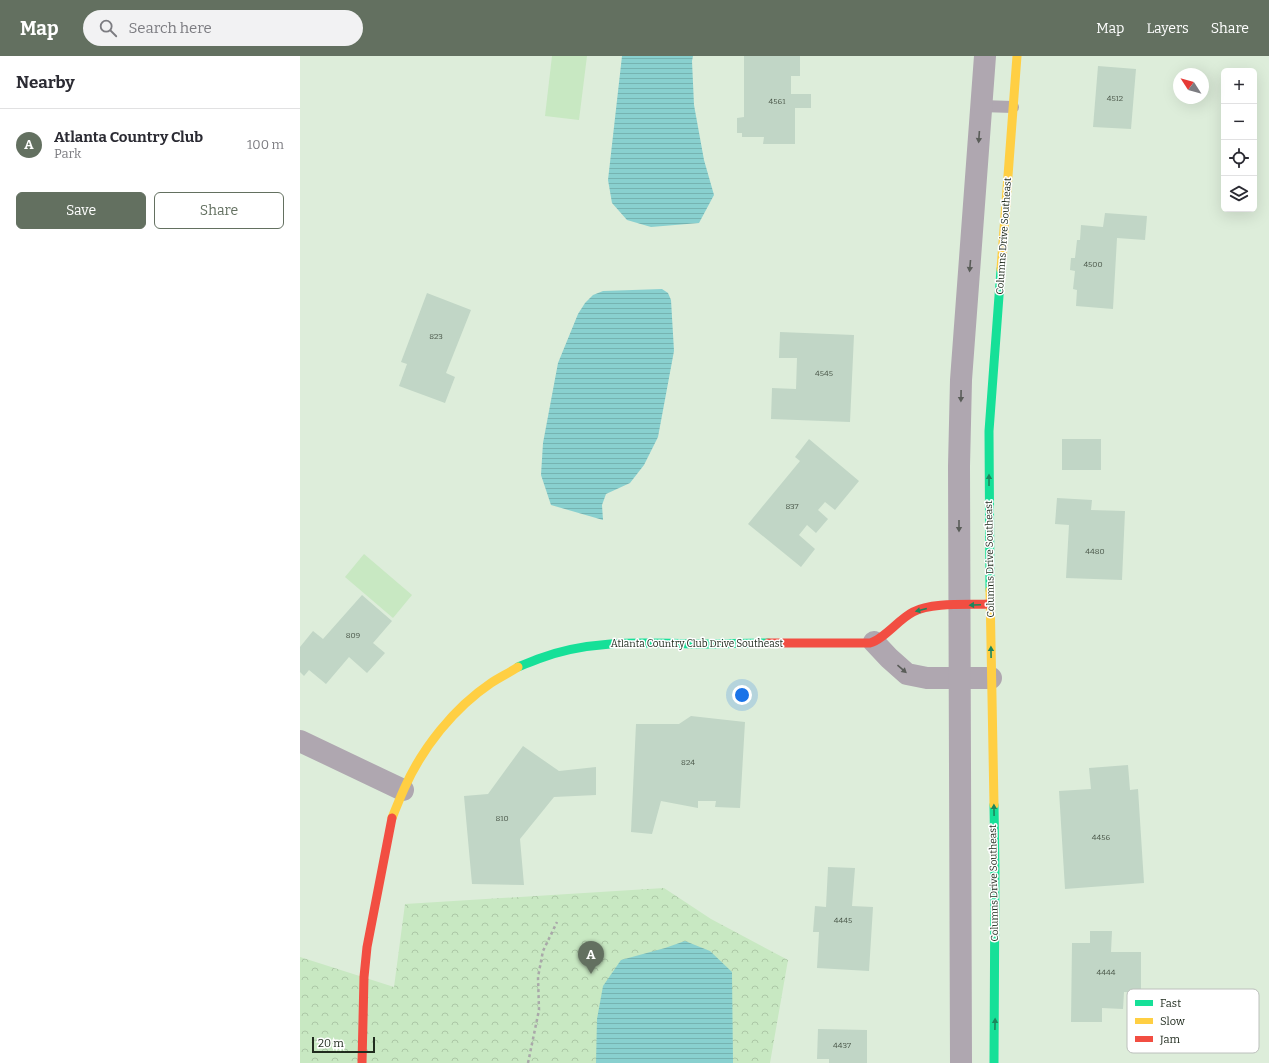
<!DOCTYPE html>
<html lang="en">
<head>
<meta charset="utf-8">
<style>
	:root { --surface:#fff; --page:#f2f2f3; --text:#2b2b33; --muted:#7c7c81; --line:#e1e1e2; --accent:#637060 }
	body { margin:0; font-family:Bitter,serif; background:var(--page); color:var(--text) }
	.controls { position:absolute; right:12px; top:12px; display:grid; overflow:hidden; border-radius:6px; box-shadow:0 4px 16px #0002 }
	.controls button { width:36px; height:36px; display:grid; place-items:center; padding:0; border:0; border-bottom:1px solid var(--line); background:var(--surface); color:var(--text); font:20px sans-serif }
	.compass { position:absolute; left:873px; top:12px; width:36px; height:36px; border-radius:50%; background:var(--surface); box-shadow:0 4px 16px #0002; rotate:306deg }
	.scale { position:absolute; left:12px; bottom:10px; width:63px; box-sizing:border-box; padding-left:4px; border:2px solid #212c1f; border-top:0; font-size:11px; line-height:14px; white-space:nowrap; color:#212c1f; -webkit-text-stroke:3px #fff; paint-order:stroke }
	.you { position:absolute; left:442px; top:639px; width:14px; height:14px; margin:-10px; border:3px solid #fff; border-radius:50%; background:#1a73e8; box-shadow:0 0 0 6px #1a73e833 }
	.badge { display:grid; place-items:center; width:26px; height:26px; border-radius:50%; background:var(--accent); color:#fff; font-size:13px; font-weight:700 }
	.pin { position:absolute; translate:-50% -33px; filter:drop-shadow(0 1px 2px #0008) }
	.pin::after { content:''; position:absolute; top:21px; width:14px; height:12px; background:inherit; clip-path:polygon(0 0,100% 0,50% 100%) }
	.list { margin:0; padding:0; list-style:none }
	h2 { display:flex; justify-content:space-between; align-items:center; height:52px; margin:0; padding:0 16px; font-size:17px }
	h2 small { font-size:13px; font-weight:400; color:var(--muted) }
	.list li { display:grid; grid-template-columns:26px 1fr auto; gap:12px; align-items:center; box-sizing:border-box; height:72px; padding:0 16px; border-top:1px solid var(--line) }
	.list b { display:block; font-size:15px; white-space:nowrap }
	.list p { margin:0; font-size:13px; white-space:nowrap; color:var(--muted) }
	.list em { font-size:13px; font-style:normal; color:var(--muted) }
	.actions { display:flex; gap:8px; padding:12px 16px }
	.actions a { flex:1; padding:9px 0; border:1px solid var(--accent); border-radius:6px; text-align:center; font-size:14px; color:var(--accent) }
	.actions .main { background:var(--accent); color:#fff }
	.icon { flex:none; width:22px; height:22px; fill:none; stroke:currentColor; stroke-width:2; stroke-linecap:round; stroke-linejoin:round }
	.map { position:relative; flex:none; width:969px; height:1007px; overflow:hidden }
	header { display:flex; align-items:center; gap:24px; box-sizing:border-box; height:56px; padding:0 20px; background:var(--accent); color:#fff }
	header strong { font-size:19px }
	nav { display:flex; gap:22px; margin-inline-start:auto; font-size:14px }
	.search { width:280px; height:36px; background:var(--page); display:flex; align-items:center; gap:10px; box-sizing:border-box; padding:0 14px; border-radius:22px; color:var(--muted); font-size:15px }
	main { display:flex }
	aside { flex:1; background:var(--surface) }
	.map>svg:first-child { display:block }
	.park { fill:url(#park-crowns) }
	.pitch { fill:#c8e8c2 }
	.water { fill:url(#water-rules) }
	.building { fill:#c1d6c6 }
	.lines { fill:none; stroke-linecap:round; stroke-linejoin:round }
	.path { stroke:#a9a8a9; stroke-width:2.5; stroke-dasharray:3 3; stroke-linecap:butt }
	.lane { stroke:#afa7b0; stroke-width:12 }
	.street { stroke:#afa7b0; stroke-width:22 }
	.fast { stroke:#16e098; stroke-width:9 }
	.slow { stroke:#ffcf43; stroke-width:9 }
	.jam { stroke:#f24e42; stroke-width:9 }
	.oneway { fill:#5a5d59 }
	.oneway2 { fill:#1c865c }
	.labels { text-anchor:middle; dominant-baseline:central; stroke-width:3; stroke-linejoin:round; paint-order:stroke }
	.number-label { font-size:8px; fill:#4b584a }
	.street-label { font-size:10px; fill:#212c1f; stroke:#fff }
	.key { fill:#fff; stroke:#bcc0bc; stroke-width:1 }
	.key-label { font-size:11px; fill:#212c1f }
</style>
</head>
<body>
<header>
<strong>Map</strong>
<div class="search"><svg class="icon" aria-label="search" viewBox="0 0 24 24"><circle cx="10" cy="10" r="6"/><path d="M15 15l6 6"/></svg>Search here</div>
<nav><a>Map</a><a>Layers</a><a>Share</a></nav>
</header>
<main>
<aside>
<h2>Nearby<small></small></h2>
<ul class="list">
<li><span class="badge">A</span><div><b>Atlanta Country Club</b><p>Park</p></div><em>100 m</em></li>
</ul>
<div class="actions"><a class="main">Save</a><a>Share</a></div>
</aside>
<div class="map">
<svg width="969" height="1007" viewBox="0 0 969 1007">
	<defs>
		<pattern id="park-crowns" width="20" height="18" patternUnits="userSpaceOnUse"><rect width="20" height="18" fill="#c8e8c2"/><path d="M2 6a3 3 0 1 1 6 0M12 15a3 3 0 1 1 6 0" fill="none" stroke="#acc7a6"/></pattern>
		<pattern id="water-rules" width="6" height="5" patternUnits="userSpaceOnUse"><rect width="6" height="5" fill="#89d0cf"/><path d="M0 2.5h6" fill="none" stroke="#76b3b1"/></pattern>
	</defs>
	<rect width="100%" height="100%" fill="#ddedda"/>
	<path class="park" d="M364,832L411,863L488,904L470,1007H0V901L94,931L105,848Z"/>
	<g class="pitch">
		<path d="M252,0H287L279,64L245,60Z"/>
		<path d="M64,498L112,539L93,562L45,521Z"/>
	</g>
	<g class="water">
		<path d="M322,0H393L392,5L394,49L404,104L414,139L399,167L351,171L327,164L312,147L308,124Z"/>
		<path d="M362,233L368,237L371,244L374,295L358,381L344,409L330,427L306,438L302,449L303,464L251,449L241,419L243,387L258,307L278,258L285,247L293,239L303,235Z"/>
		<path d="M385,885L410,895L432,916L433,1007H296L297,963L303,930L321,904L365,892Z"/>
	</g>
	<g class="building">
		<path d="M444,0H500V20H491V38H511V52H495V88H463L464,81H442V77H437V62L444,61Z"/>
		<path d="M798,10L836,13L831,73L793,71Z"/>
		<path d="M805,157L847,160L845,184L817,182L813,253L776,250L777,234L773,233L775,215L770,214L771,202H775L777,184H780L781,169L803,171Z"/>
		<path d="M127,237L171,254L146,317L155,321L145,347L99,330L107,308L101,306Z"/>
		<path d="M480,276L554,279L550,366L471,363L472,332L496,333L497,302H479Z"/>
		<path d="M509,383L559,425L535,454L525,446L518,454L528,463L516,477L507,469L499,479L515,493L501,511L448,468L500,405L495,401Z"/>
		<rect x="762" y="383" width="39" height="31"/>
		<path d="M757,442L792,444L791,454L825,455L822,524L766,522L769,469L755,468Z"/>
		<path d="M62,539L92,565L73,587L85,597L67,617L49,601L26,628L9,614L4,620L0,616V591L13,575L23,583Z"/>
		<path d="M391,660L445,666L440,752L415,751L416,745H398V752L361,745L352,778L331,776L336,668H379Z"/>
		<path d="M223,690L259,715L296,711V739L254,741L220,783L224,829L172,828L164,740L188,738Z"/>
		<path d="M828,709L830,734L838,733L844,827L765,833L759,735L791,733L789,712Z"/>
		<path d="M528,811L555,812L552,850L573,851L569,915L517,912L519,876H513L515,850L526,851Z"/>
		<path d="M790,875H812L811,896H841V937L824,936L823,953L802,952V966H771L772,887H790Z"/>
		<path d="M518,973L567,974V1007H529V1003H517Z"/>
	</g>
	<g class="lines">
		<path class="path" d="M228,1007L239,954L238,921L243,895L257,866"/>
		<path class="lane" d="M681,50L713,51"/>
		<g class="street">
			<path d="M574,586L589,602L607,618L627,622H691"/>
			<path d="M0,685L103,734"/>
			<path d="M661,1007L659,410L661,324L685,0"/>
		</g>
		<g class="fast">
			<path d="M690,534L689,375L701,213"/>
			<path d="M218,611C224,608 231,606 238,603C289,583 344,587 398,588C421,588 445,587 468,587"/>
			<path d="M694,749L695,813L694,1007"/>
		</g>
		<g class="slow">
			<path d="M701,213L717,0"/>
			<path d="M690,534L694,749"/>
			<path d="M92,762C96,752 100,742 104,733C122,692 154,652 191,627C200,621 209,617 218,611"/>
		</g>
		<g class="jam">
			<path d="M468,587H570C584,583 599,563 613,556C632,546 669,549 690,548"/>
			<path d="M62,1007L64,921L67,891L92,762"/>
		</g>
	</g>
	<defs><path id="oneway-solid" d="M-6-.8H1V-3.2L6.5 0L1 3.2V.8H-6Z"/></defs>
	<g class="oneway">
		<use href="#oneway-solid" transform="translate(679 81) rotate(94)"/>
		<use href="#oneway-solid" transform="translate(670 210) rotate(95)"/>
		<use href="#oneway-solid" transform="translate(661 340) rotate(91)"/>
		<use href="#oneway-solid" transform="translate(659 470) rotate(90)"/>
		<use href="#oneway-solid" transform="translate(602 613) rotate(41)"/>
	</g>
	<g class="oneway2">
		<use href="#oneway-solid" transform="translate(689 424) rotate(-90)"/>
		<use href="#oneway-solid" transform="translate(675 549) rotate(177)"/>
		<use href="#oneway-solid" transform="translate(621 554) rotate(166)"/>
		<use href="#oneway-solid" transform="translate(691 596) rotate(-91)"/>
		<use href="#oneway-solid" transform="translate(694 754) rotate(-91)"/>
		<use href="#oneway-solid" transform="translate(695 968) rotate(-89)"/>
	</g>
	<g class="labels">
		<g class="number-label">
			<text x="815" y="42">4512</text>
			<text x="477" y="45">4561</text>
			<text x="793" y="208">4500</text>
			<text x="136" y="280">823</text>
			<text x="524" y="317">4545</text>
			<text x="492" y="450">837</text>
			<text x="795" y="495">4480</text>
			<text x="53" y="579">809</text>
			<text x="388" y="706">824</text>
			<text x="202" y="762">810</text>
			<text x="801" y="781">4456</text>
			<text x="543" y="864">4445</text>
			<text x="806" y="916">4444</text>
			<text x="542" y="989">4437</text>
		</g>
		<g class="street-label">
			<text transform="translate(704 180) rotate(-86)">Columns Drive Southeast</text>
			<text transform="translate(690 503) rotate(-91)">Columns Drive Southeast</text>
			<text x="397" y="588">Atlanta Country Club Drive Southeast</text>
			<text transform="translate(694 827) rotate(-91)">Columns Drive Southeast</text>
		</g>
	</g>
	<rect x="827" y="933" width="132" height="64" rx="6" class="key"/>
	<rect x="835" y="944" width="18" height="6" fill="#16e098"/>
	<rect x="835" y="962" width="18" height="6" fill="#ffcf43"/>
	<rect x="835" y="980" width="18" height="6" fill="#f24e42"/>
	<g class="key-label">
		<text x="860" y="951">Fast</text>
		<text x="860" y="969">Slow</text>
		<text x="860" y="987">Jam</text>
	</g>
</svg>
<div class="controls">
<button>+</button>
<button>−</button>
<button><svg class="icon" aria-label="locate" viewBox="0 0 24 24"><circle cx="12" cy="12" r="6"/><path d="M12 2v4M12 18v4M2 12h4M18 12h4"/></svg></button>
<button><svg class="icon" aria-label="layers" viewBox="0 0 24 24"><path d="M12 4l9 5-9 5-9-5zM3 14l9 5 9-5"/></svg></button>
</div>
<svg class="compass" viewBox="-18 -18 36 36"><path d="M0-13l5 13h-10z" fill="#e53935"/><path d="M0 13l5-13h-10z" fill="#7c7c81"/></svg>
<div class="scale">20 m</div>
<div class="you"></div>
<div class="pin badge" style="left:291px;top:918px">A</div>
</div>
</main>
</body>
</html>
